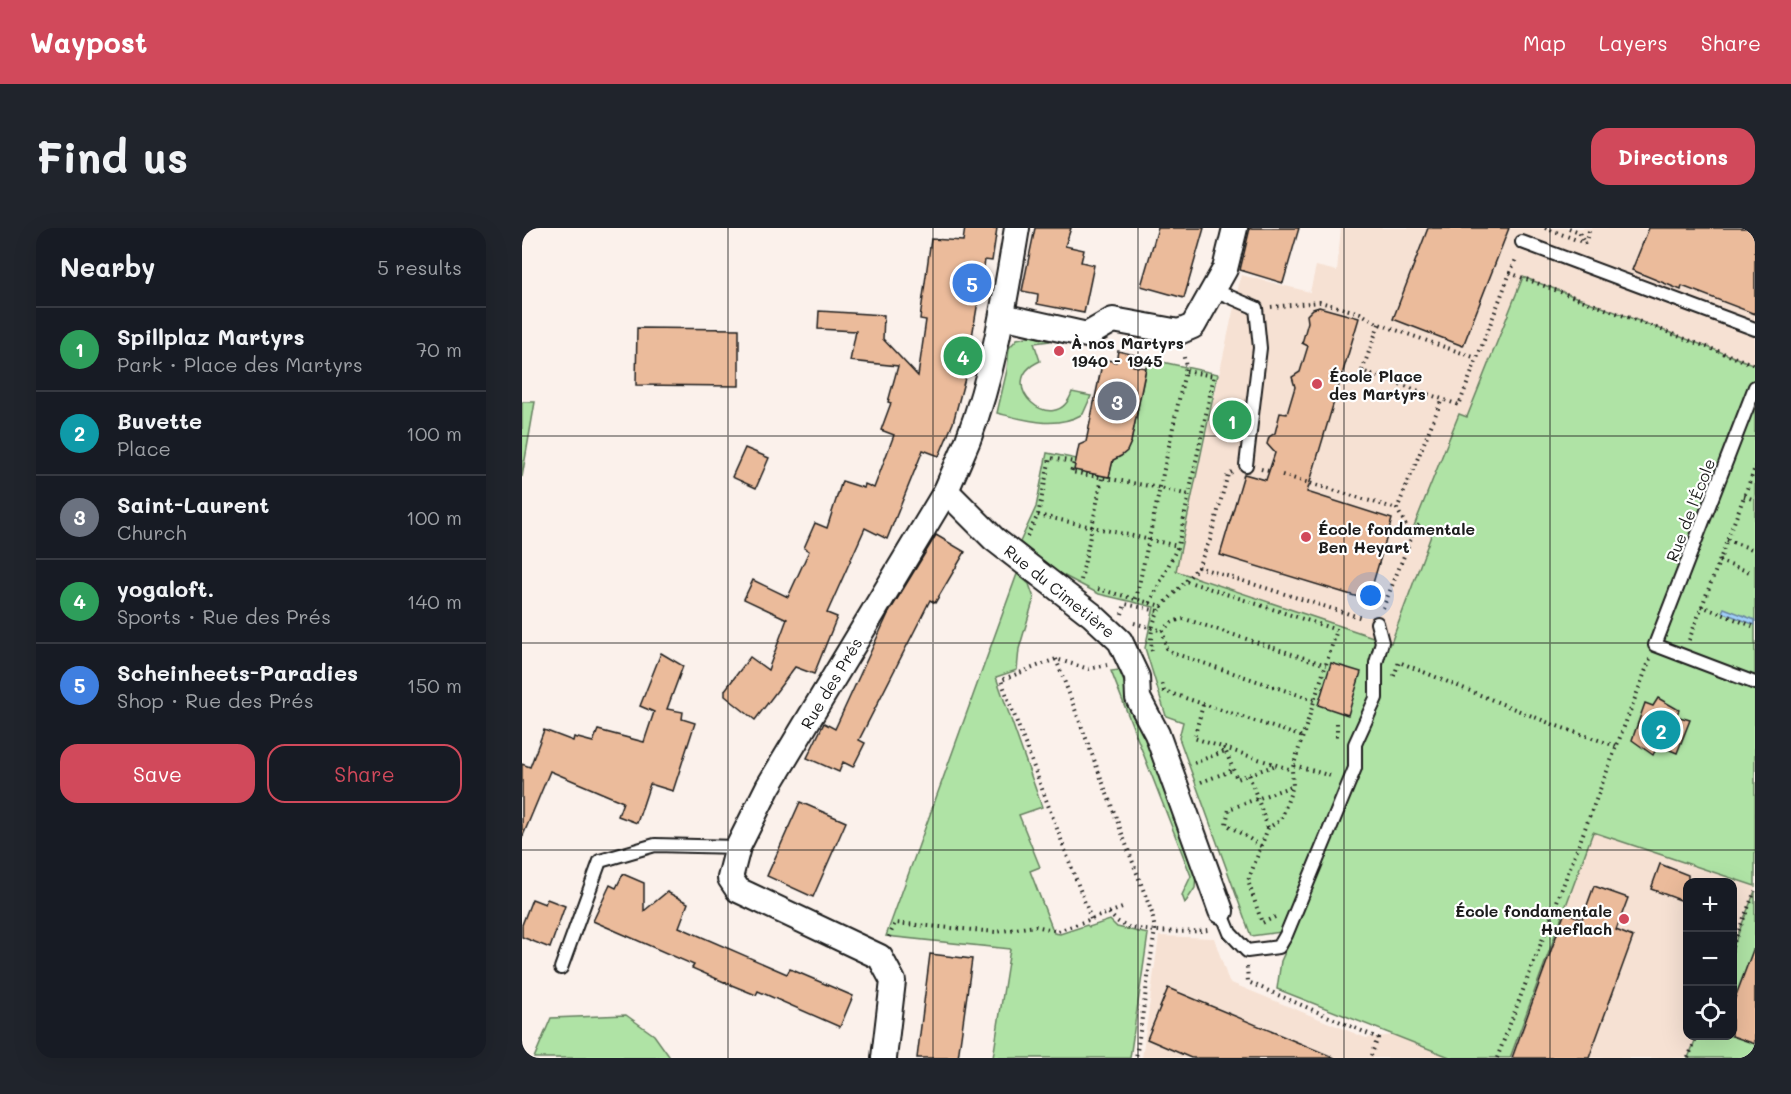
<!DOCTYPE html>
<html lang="en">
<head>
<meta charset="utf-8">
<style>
	:root { --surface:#171b24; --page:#20242c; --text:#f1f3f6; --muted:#9ea1a6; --line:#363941; --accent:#d1495b }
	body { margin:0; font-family:Mali,sans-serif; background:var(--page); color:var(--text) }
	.controls { position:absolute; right:18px; bottom:18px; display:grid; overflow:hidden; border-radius:12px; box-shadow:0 6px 24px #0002 }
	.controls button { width:54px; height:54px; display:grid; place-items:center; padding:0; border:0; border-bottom:2px solid var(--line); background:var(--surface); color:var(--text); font:30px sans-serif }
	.you { position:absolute; left:849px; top:368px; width:21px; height:21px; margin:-15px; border:4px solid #fff; border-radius:50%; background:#1a73e8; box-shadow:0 0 0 9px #1a73e833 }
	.badge { display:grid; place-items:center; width:39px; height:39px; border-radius:50%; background:var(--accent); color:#fff; font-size:20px; font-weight:700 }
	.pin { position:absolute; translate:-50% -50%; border:3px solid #fff; box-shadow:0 2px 6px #0006 }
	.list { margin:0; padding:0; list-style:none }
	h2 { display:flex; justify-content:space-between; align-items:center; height:78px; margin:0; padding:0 24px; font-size:26px }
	h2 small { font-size:20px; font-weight:400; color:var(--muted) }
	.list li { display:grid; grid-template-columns:39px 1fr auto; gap:18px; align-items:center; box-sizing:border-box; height:84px; padding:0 24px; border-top:2px solid var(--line) }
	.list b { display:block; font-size:22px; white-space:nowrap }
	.list p { margin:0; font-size:20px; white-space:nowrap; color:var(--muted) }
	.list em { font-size:20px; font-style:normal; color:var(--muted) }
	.actions { display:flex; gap:12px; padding:18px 24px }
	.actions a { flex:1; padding:14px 0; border:2px solid var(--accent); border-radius:18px; text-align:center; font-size:21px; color:var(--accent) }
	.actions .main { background:var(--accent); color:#fff }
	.icon { flex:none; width:33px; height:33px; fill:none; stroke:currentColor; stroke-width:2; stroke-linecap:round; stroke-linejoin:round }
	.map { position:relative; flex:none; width:1233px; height:830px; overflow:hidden; border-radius:18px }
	header { display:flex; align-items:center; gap:36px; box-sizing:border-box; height:84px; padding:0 30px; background:var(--accent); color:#fff }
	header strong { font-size:28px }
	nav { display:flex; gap:33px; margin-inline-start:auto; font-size:21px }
	.intro { display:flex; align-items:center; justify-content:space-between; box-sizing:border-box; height:144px; padding:0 36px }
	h1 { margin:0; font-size:42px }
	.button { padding:15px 27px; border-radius:18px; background:var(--accent); color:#fff; font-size:21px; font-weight:700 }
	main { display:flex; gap:36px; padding:0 36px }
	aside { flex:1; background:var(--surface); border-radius:18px; box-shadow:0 6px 24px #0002 }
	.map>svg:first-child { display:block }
	.built { fill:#f6e1d3 }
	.green { fill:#afe3a5; stroke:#668060; stroke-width:1.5 }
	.water { fill:#a0cffb; stroke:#6b87a2; stroke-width:1.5 }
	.building { fill:#ebbb9b; stroke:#1c1c1c; stroke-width:1.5 }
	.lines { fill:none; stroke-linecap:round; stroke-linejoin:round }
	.service-casing { stroke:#1c1c1c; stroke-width:16 }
	.minor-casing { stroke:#1c1c1c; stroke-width:28 }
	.path { stroke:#1c1c1c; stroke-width:4; stroke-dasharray:1.5 4.5; stroke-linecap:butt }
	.service { stroke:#fff; stroke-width:12 }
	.minor { stroke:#fff; stroke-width:24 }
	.grid { fill:none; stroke:#1c1c1c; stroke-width:1.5; stroke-opacity:0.55 }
	.poi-dot { fill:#d1495b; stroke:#fff; stroke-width:2 }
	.labels { text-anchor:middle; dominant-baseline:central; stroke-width:4.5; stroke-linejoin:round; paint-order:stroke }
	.poi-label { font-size:16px; font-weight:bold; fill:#1c1c1c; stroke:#fff; text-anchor:start }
	.street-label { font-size:16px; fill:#1c1c1c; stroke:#fff }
</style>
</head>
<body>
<header>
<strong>Waypost</strong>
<nav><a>Map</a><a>Layers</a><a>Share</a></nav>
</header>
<div class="intro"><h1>Find us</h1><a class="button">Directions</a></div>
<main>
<aside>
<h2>Nearby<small>5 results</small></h2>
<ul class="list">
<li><span class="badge" style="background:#2e9e5b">1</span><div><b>Spillplaz Martyrs</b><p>Park · Place des Martyrs</p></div><em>70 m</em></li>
<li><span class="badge" style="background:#0f9aa8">2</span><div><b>Buvette</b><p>Place</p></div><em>100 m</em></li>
<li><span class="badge" style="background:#6b7280">3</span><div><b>Saint-Laurent</b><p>Church</p></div><em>100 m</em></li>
<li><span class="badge" style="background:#2e9e5b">4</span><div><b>yogaloft.</b><p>Sports · Rue des Prés</p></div><em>140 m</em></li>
<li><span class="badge" style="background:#3f7fe0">5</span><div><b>Scheinheets-Paradies</b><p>Shop · Rue des Prés</p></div><em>150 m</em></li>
</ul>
<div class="actions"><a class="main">Save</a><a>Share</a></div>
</aside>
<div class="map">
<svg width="1233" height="830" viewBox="0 0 1233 830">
	<rect width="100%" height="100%" fill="#fbf1eb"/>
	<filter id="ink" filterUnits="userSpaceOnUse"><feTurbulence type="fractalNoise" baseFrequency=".0167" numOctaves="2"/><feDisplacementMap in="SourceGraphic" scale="12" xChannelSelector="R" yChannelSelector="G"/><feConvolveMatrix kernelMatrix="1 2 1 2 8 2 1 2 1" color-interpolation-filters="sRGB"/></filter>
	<g filter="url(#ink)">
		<g class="built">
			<path d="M819,0H1233V137L1001,50L945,189L937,186L893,299L910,305L869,415L654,343L719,47L788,64L794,38L815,43Z"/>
			<path d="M1071,604L1233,658V663L1211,719L1210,654H1166V808H1175L1166,830H988Z"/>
			<path d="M637,708L692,710L707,754L844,810L872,807L930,830H620Z"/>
		</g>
		<g class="green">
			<path d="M1001,49L1233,137V658L1071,604L988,830H930L755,761L759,733L770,709L759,704L729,708L657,510L661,494L644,488L623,420L632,379L577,366L533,343L498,314L514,279L525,225L555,231L553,242L587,249L591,232C601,228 605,224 609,214L626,131L696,146L654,343L869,415L910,305L892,298L937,186L945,189Z"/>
			<path d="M510,108L528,113L512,115L518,133C469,155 534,212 550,164L569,168L561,186C532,202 504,192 475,185L485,142L487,120L495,111Z"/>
			<path d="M0,174H13L0,249Z"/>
			<path d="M495,346L507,356L512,370L497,421L495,442L474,449L520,579L497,587L518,639L508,643L532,705L538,706L565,697L567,699L588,692L595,699L626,706L608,830H471L488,721L364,708Z"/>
			<path d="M597,442L618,493L674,647L673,660L663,675L660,667L669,648L589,443Z"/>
			<path d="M1233,663V830H1166L1175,808H1210L1211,719Z"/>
			<path d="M104,787L132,807L147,828V830H12L29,790Z"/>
		</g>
		<path class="water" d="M1202,380L1233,392V397L1200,384Z"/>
		<g class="building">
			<path d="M443,0H475L470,33L463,32L443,150L431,195L417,228L401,222L365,311L343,300L305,385L315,389L292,446L273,439L233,492L203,468V462L228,429L246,442L265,391L222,371L231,352L266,369L287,323L282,320L293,295L305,300L320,253L342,260L343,256L352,260L372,207L359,202L369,175L366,174L376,138L328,133L334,103L296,101L297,83L362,87L361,111L396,148L404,92L398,91L409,11L441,13Z"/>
			<path d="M513,0H549L543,18L562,22L559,34L572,37L562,85L515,76L516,66L500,63Z"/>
			<path d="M636,0H682L662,70L619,58Z"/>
			<path d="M728,0H777L761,55L718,42Z"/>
			<path d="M906,0H987L941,118L871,91Z"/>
			<path d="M1127,0H1233V86L1160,58L1159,62L1110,42Z"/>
			<path d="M797,79L837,90L785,264L870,291L846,372L698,327L722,246L744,252L753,225L745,216L747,209L753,205L758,185L765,186L773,159L770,149L778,144L786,118L780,115L786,94L785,87L791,81Z"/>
			<path d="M115,100L217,101V158L114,157Z"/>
			<path d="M596,123L613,127L611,138L624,140L609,214L605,223L599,228L591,232L587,249L552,242L557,217L564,214L581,131L594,134Z"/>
			<path d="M223,220L247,230L234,260L210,249Z"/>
			<path d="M414,307L443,324L413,375L408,372L398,392L337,512L343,515L331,539L321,534L317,544L285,530L302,495L313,501L366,386Z"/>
			<path d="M139,425L161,438L145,481L161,484L160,491L173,495L151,563L128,556L115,595L96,588L101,574L28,543L0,610V536L8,539L22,502L51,513L52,509L71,514L76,502L122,514L132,484L118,478Z"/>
			<path d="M809,435L839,444L826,487L796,477Z"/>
			<path d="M1136,470L1157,482L1154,488L1168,492L1155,525L1136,517L1131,527L1110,512L1123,475L1131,478Z"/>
			<path d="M278,574L324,594L291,669L245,648Z"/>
			<path d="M1138,636L1166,647V675L1129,661Z"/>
			<path d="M101,646L122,655V683L145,664L166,675L157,699L265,746L268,741L331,768L318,799L236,763L234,767L202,754L170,740L172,737L71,693L88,657L94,660Z"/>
			<path d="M1072,658L1106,670L1094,702L1111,709L1067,830H990L1043,684L1060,691Z"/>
			<path d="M10,671L23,676L25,671L43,678L28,720L0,709V697Z"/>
			<path d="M1231,722L1233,723V816L1210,808V778Z"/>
			<path d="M408,726L450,731L436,830H395Z"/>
			<path d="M646,760L813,830H669L625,811Z"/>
		</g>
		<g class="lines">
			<g class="service-casing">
				<g id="service">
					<path d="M1000,14L1233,101"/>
					<path d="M692,62L734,80L738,120L724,237"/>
					<path d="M1233,159L1133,417L1233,455"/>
					<path d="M699,683L708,705L725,723L757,719L764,707L833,540V516L854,470V435L860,414L855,395"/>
					<path d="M39,740L78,633L133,617L216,619"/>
				</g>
			</g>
			<g class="minor-casing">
				<g id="minor">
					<path d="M480,88L565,107L591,92L657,104L671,98L703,41L713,0"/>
					<path d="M424,263L472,311L570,387L598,413L615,449L616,470L635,506L699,683"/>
					<path d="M362,830L371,753L358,729L216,662L208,650L216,619L246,559L424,263C431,246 439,229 446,212C472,144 483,71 495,0"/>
				</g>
			</g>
			<g class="path">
				<path d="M1023,0L1063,15L1068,0"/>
				<path d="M1047,0L1057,4L1062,15"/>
				<path d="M988,45L995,29"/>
				<path d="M749,79L798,74L838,85L857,96L954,130"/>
				<path d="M857,96L840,143L937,177L988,45L1233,137"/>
				<path d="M739,241L747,243"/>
				<path d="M710,244L706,246L688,312L676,339L840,390"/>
				<path d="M760,247L875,281"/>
				<path d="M1222,268L1233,272"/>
				<path d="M516,287L656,318"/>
				<path d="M505,308L516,287L528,230L552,234L549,244L638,260L667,267"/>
				<path d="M890,308L899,294"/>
				<path d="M1205,312L1233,322"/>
				<path d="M1197,333L1228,344"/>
				<path d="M559,352L580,250"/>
				<path d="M664,353L676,339"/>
				<path d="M576,361L628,375L656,318L692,148L663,143"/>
				<path d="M614,371L664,139L661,125"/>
				<path d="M628,375L640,378L664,353L815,402L770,542L771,558L759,592L746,600L726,653L740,695L753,689"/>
				<path d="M1179,378L1233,399"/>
				<path d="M861,380L890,308L875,281L920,171"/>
				<path d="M600,386L603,376L636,383"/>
				<path d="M612,395L641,403"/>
				<path d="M1167,412L1233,240"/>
				<path d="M630,423C627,410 631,388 640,379"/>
				<path d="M534,431L630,685L633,702L614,830"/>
				<path d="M872,448L877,434L1032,497L1094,518"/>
				<path d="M640,456L642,463L781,509"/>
				<path d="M792,472L651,425L644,420L641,403C648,394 653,392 663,391L804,437"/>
				<path d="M681,477L672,510L770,542"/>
				<path d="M815,495V512"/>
				<path d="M702,519L715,551L754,537"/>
				<path d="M672,535L703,523"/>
				<path d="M772,537L809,548"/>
				<path d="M727,547L746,600"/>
				<path d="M679,554L711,542"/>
				<path d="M739,618L704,596L707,581L770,558"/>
				<path d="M587,685C593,692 598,696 606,699C625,704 666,705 686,702"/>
				<path d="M569,691L479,452L534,431L567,441L585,437"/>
				<path d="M367,709L373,695L474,704L513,698L536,703L600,680"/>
				<path d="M1210,719L1233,663"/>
				<path d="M725,739L726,754L856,810L848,830"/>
				<path d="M975,830L1128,431"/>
				<path d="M1166,830L1175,808"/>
			</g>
			<use href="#service" class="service"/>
			<use href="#minor" class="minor"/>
		</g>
	</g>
	<path class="grid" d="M206,0V830M411,0V830M616,0V830M822,0V830M1028,0V830M0,208H1233M0,415H1233M0,622H1233"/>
	<g class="poi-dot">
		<circle cx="537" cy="123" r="6"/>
		<circle cx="795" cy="156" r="6"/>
		<circle cx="784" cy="309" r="6"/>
		<circle cx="1102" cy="691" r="6"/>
	</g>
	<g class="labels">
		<g class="poi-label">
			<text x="549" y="114">À nos Martyrs<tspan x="549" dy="18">1940 - 1945</tspan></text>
			<text x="807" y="147">École Place<tspan x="807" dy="18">des Martyrs</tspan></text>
			<text x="796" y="300">École fondamentale<tspan x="796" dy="18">Ben Heyart</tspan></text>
			<text x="1090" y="682" text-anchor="end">École fondamentale<tspan x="1090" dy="18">Hueflach</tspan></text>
		</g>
		<g class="street-label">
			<text transform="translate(1168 282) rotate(-69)">Rue de l'École</text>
			<text transform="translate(538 363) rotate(39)">Rue du Cimetière</text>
			<text transform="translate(309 455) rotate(-59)">Rue des Prés</text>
		</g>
	</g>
</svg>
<div class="controls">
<button>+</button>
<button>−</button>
<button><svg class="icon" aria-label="locate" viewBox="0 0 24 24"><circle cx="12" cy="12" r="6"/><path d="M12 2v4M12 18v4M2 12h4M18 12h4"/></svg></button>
</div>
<div class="you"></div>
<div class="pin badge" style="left:710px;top:192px;background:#2e9e5b">1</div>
<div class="pin badge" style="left:1139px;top:502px;background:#0f9aa8">2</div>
<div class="pin badge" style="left:595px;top:173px;background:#6b7280">3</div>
<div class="pin badge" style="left:441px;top:128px;background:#2e9e5b">4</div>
<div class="pin badge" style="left:450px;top:55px;background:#3f7fe0">5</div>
</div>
</main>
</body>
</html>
